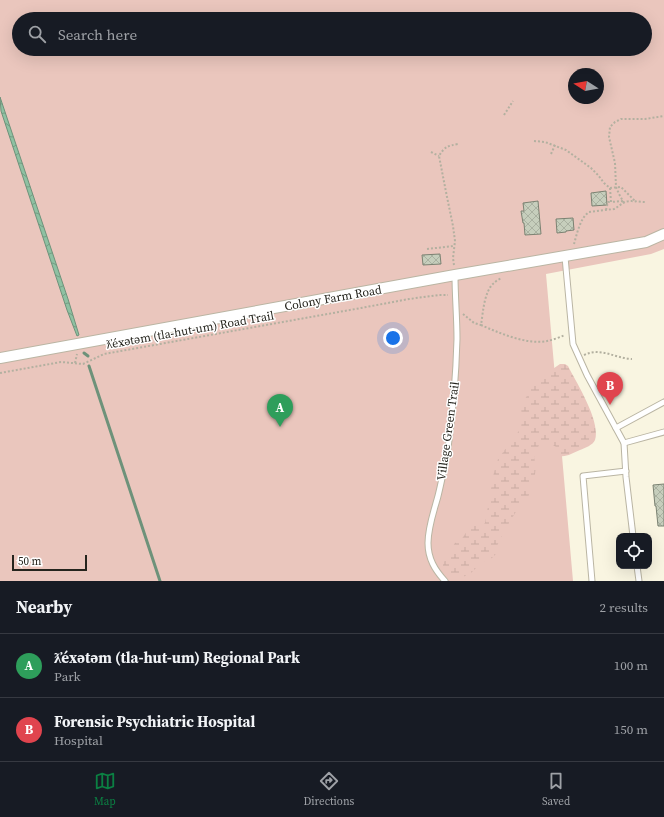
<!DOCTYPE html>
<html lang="en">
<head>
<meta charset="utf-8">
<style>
	:root { --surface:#171b24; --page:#20242c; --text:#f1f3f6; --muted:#9ea1a6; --line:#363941; --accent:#0b8043 }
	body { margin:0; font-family:"Source Serif 4",serif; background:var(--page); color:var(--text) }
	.controls { position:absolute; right:12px; bottom:12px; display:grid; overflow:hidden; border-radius:8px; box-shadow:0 4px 16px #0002 }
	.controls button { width:36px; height:36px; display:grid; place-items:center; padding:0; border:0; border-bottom:1px solid var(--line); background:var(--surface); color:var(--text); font:20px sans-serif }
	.compass { position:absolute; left:568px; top:68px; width:36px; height:36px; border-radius:50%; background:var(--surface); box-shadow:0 4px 16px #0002; rotate:281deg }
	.scale { position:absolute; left:12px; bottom:10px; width:75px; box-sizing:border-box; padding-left:4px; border:2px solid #25241d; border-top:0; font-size:11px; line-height:14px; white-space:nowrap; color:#25241d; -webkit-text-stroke:3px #fff; paint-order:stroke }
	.you { position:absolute; left:393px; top:338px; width:14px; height:14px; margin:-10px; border:3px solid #fff; border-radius:50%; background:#1a73e8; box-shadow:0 0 0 6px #1a73e833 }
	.badge { display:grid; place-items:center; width:26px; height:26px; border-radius:50%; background:var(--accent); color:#fff; font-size:13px; font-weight:700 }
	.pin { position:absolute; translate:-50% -33px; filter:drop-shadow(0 1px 2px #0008) }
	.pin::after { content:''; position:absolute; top:21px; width:14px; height:12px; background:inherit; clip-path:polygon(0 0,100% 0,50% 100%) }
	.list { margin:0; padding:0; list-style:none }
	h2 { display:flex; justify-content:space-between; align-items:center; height:52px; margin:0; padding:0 16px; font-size:17px }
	h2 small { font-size:13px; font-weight:400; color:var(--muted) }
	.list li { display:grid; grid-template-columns:26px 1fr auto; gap:12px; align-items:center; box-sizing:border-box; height:64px; padding:0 16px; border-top:1px solid var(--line) }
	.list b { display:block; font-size:15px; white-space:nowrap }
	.list p { margin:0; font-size:13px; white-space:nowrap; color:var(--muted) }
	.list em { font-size:13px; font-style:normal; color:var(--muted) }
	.icon { flex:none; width:22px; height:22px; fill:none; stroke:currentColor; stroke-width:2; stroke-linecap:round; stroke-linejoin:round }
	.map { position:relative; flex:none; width:664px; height:581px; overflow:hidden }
	.search { position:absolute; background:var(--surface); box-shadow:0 4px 16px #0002; left:12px; right:12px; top:12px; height:44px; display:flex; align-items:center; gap:10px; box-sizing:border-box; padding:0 14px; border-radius:22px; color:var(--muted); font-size:15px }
	.sheet { height:180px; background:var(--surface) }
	nav { display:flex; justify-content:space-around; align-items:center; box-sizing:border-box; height:56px; border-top:1px solid var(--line); background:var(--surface); font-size:11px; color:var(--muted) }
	nav a { display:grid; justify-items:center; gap:2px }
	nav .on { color:var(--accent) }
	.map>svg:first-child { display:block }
	.green { fill:#eac6bd; fill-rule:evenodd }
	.wetland { fill:url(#wetland-marsh) }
	.water { fill:url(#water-waves); stroke:#6e927a }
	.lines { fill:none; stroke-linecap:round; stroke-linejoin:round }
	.stream { stroke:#6e927a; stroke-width:3 }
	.building { fill:url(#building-cross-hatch); stroke:#7b8272 }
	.service-casing { stroke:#bab5a3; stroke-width:7 }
	.minor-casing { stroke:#bab5a3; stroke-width:12 }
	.path { stroke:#b3b0a0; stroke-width:2; stroke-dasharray:2 2; stroke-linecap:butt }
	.service { stroke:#fff; stroke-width:5 }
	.minor { stroke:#fff; stroke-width:10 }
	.labels { text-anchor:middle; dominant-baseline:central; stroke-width:3; stroke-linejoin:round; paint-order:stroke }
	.street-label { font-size:12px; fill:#25241d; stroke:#fff }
</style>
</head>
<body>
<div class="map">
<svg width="664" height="581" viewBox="0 0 664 581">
	<defs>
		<pattern id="wetland-marsh" width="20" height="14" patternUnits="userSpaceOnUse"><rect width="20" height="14" fill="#eac6bd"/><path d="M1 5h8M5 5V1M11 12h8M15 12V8" fill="none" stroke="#c9aaa2"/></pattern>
		<pattern id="water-waves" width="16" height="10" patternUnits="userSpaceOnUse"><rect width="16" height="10" fill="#8ec1a2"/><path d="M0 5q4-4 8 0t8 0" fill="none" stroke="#749d83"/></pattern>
		<pattern id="building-cross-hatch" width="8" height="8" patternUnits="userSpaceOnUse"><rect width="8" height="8" fill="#c6cebc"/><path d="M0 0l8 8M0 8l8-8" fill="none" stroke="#aab1a1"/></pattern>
	</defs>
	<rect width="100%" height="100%" fill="#f9f5e1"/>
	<path class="green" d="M0,0H664V249L651,254L546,274L573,581H0ZM19,19H645V49H19ZM574,74H598V98H574Z"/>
	<path class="wetland" d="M560,364H565L568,366C576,382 601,421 595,440C593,445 585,448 580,450C573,453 567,457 560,456L556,447L551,444L547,443H542L539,445L534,457L536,467L534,481L530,487L531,491L530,494L519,507L504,531L497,546V552L495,555L492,558L482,562L471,573L463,577L454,575L445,569L443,566V564L449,552L455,543L461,540L467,531L474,526H482L485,523L494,472L498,459L521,428L522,420L521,406L532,387L544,375Z"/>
	<path class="water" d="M0,97L68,299L79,335L77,336L67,310L1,111Z"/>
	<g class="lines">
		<g class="stream">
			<path d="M84,353L88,356"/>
			<path d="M89,366L160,581"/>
		</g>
	</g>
	<g class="building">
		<path d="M606,191L607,205L592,206L591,193Z"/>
		<path d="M538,201L541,234L525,235L524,223H523L521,211H524L523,203Z"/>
		<path d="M573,218L574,230L566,231V232L557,233L556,219Z"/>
		<path d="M440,254L441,264L423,265L422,255Z"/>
		<path d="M664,484V526H658L656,506H655L653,485Z"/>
	</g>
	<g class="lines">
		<g class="service-casing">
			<g id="service">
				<path d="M565,257L573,344L587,375L624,443L626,477L633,536"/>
				<path d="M616,428L664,402"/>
				<path d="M624,443L664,432"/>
				<path d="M637,566L639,581"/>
				<path d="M445,581C435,570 428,559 428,543C428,527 434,511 438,496C442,480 445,464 448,448C453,412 456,375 457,339C457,318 455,296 455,275"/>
				<path d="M592,581L583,476L626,471"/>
			</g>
		</g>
		<g class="minor-casing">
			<path id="minor" d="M0,358L455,275L646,242L664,234"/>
		</g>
		<g class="path">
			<path d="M504,115L513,101"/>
			<path d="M534,141L545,142L566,150L591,168L598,175L604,183L610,188L620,187H621L636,202"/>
			<path d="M431,152L439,156"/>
			<path d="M551,154L555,145"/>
			<path d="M610,188L611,202L623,201"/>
			<path d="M624,203L619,194L616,187L615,163L609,137L610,127L615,122L621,119H645L664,116"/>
			<path d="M606,210L608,202H611"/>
			<path d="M574,244C577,234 580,218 589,212L614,209C618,207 621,204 625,202C631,200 639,202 646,202"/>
			<path d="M427,249L454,246"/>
			<path d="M454,265L453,258L455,241L453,226L447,197L439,156C445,146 448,146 458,144"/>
			<path d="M463,314L474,323L481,325C483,313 484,291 494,283C496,281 499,279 502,278"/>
			<path d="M481,325C499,333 527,345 547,341C553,340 560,337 565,335"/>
			<path d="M584,355C601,347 614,358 632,359"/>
			<path d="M75,363L77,354"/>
			<path d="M0,373L61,362L83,364L104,354L361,308L409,299L439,295H448"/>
		</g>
		<use href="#service" class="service"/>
		<use href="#minor" class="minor"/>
	</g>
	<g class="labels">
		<g class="street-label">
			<text transform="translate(333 298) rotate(-10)">Colony Farm Road</text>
			<text transform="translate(190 330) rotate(-10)">ƛ̓éxətəm (tla-hut-um) Road Trail</text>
			<text transform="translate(448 431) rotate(-82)">Village Green Trail</text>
		</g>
	</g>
</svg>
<div class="controls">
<button><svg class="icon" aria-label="locate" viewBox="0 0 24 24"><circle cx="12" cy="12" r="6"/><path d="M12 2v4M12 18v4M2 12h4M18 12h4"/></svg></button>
</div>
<svg class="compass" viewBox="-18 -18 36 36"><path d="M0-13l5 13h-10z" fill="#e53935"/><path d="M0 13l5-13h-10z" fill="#9ea1a6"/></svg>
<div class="scale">50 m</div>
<div class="you"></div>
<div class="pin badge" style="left:280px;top:427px;background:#2e9e5b">A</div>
<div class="pin badge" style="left:610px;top:405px;background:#e0444e">B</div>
<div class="search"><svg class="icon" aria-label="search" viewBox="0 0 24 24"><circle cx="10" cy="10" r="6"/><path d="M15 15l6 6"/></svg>Search here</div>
</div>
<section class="sheet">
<h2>Nearby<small>2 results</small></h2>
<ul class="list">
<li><span class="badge" style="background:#2e9e5b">A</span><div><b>ƛ̓éxətəm (tla-hut-um) Regional Park</b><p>Park</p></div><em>100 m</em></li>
<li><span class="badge" style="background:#e0444e">B</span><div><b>Forensic Psychiatric Hospital</b><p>Hospital</p></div><em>150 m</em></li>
</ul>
</section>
<nav>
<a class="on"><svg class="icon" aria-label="map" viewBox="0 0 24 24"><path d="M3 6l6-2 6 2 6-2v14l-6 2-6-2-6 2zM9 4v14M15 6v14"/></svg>Map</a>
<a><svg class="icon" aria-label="directions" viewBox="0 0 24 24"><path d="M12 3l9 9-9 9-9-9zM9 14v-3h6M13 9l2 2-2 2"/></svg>Directions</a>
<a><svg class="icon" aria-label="saved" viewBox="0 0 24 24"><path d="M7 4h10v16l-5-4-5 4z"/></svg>Saved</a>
</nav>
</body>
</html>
